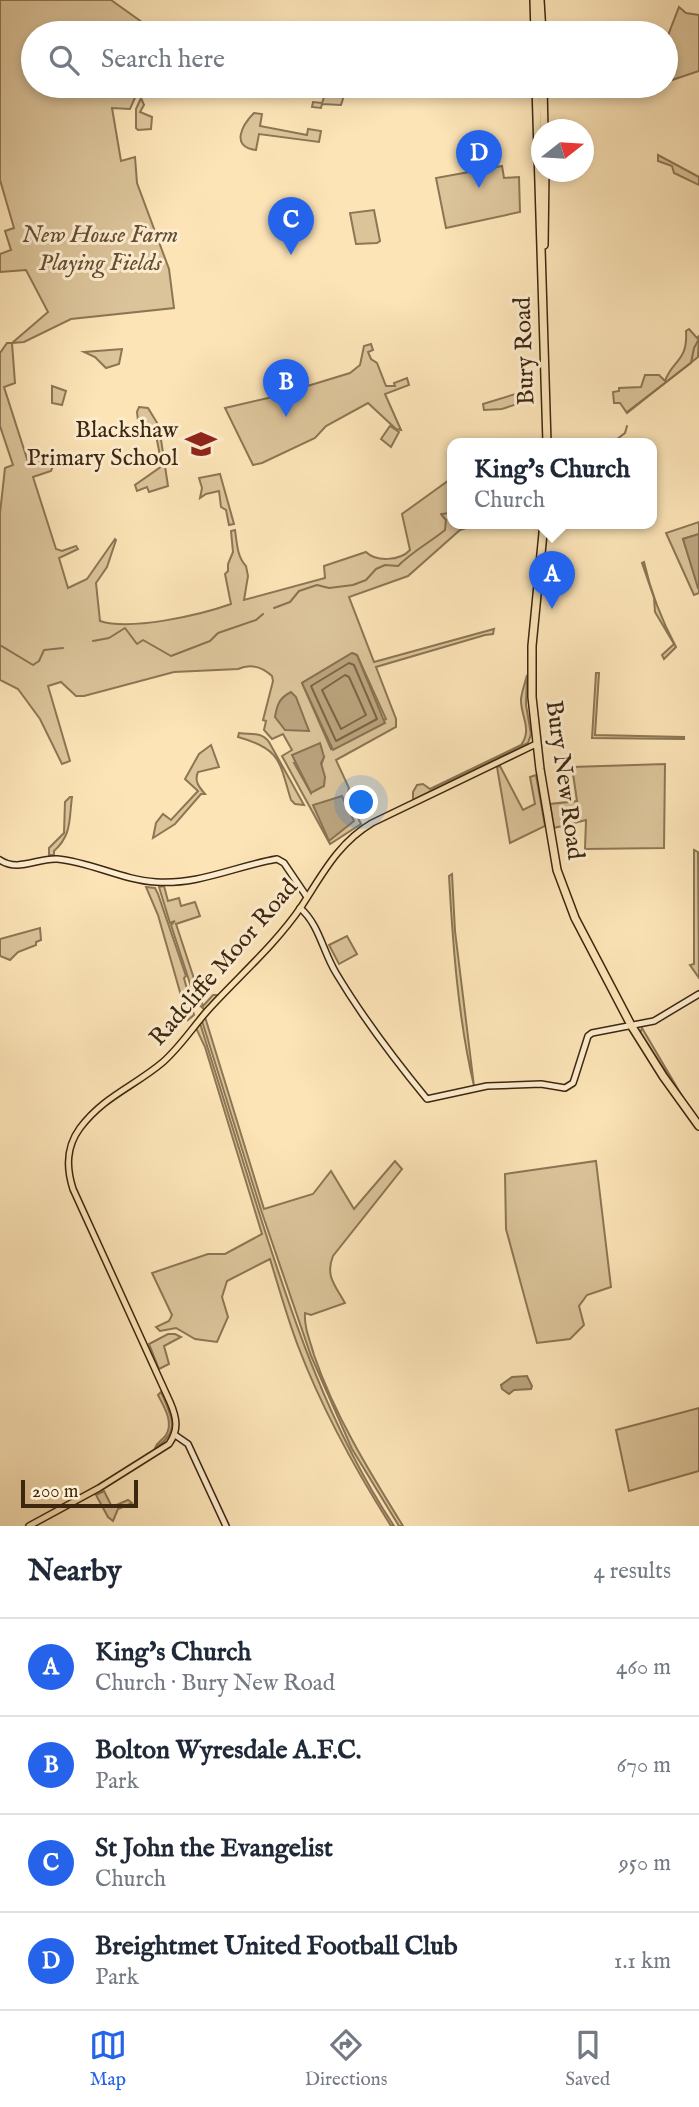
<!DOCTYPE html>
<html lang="en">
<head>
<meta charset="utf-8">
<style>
	:root { --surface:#fff; --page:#f6f6f7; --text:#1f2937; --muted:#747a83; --line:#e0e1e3; --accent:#2563eb }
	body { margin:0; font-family:"IM FELL English",serif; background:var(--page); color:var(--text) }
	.compass { position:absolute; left:531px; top:119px; width:63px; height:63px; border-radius:50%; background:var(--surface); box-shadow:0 4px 10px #0003; rotate:73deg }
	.scale { position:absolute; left:21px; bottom:18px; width:117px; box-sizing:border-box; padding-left:7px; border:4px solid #3d270f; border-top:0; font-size:19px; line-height:24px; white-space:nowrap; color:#3d270f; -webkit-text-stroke:5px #fdedd0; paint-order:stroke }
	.you { position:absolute; left:362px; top:803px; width:24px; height:24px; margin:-18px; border:5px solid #fff; border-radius:50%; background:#1a73e8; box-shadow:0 0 0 10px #1a73e833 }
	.badge { display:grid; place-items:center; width:46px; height:46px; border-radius:50%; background:var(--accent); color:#fff; font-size:23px; font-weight:700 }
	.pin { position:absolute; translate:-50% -58px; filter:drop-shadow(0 2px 4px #0008) }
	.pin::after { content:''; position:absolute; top:37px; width:24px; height:21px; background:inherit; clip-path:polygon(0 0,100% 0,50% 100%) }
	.popup { position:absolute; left:447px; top:438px; width:210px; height:91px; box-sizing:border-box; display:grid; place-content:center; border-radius:14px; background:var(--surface); filter:drop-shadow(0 2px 5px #0005); font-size:23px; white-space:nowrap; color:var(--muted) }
	.popup b { font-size:26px; color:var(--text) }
	.popup::after { content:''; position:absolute; left:50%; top:100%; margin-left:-14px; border:14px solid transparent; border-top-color:var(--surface) }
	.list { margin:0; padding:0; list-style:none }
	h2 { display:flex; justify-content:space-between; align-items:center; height:91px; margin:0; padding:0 28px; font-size:30px }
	h2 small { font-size:23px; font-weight:400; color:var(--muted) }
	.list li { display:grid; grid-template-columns:46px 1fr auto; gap:21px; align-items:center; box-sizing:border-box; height:98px; padding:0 28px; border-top:2px solid var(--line) }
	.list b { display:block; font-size:26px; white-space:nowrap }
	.list p { margin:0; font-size:23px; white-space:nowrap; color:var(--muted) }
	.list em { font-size:23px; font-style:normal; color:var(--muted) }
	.icon { flex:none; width:38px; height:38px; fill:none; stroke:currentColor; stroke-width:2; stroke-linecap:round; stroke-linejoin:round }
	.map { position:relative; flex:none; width:699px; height:1526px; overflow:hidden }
	.search { position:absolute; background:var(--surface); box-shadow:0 4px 10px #0003; left:21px; right:21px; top:21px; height:77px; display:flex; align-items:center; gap:18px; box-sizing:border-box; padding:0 24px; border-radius:38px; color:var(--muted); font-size:26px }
	.sheet { height:483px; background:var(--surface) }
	nav { display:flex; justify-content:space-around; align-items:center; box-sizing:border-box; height:98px; border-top:2px solid var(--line); background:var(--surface); font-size:19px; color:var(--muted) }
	nav a { display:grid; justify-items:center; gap:4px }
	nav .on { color:var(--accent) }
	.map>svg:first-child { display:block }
	.green { fill:#dcc49a; stroke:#8c7654; stroke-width:2; fill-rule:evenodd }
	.water { fill:#bba47e; stroke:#897252; stroke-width:2 }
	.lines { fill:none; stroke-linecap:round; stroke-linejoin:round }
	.shore { stroke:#7c6646; stroke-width:2 }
	.stream { stroke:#897252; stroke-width:2 }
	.secondary-casing { stroke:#3d270f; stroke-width:8 }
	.primary-casing { stroke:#3d270f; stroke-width:8 }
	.highway-casing { stroke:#3d270f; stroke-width:10 }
	.secondary { stroke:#fdedd0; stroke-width:5 }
	.primary { stroke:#fce4b7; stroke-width:5 }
	.highway { stroke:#fce4b7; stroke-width:7 }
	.labels { text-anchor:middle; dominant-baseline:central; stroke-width:6; stroke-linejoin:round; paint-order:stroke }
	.park-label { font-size:24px; font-style:italic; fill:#654e32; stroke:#fdedd0 }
	.street-label { font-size:24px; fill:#3d270f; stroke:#fdedd0 }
	.poi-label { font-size:24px; fill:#3d270f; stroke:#fdedd0; text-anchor:end }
</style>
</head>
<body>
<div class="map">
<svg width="699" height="1526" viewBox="0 0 699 1526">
	<rect width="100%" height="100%" fill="#fce4b7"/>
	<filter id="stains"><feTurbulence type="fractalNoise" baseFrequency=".00286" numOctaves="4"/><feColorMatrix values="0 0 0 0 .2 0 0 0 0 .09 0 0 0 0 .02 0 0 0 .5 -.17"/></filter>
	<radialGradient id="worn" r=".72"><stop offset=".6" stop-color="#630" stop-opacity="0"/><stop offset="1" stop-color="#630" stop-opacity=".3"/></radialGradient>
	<g class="green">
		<path d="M0,0H111L153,30L151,33H33V86H129L138,91L130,109L112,108L121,161L135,157L137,183L169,269L174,308L71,319L24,342L12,343L15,383L4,387L29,465L44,461L53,466L51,471L33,477L56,549L62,551L76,546L78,549L59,558L68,588L87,579L115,539L116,540L107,567L96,583L100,621C131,631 200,615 231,604L225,574L228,571V564L233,552L231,531L235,530C237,543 237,557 246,566L248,576L244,600L325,578L324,566L366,552C376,562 400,561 410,550L402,514L452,478V523H465L466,528L460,530L408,576L349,597L374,662L494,629L493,634L485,635L376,667L396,719V727L336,760L349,788L347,796L361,824L330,844L282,756L292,750L283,734L272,739L264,730L266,721L263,720L273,681L272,676C262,667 251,663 238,669L174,672L84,696H76L61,682L48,686L70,761L62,764L40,719L18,689L0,680V513L5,468L13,465L0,426V353L7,343H12L48,312L26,270L0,272V254L11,250L5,231L14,228L0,180ZM352,653L357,655L386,719L331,749L302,683ZM324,757L311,793L294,763Z"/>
		<path d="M679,7L686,13L699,15V71L666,82L667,38Z"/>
		<path d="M328,86H347L341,105L322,104L321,108L312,107L313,102L322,103Z"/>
		<path d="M141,98L144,105L140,112L152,117L151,129L138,130L136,128V109Z"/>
		<path d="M254,113L262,114L260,126L307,135L308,129L321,131L319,142L259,134L256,150C230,147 242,125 254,113Z"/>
		<path d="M658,155L699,177V185L674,173L672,166L658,161Z"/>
		<path d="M502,166L504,178L519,177L520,212L446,228L436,178Z"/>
		<path d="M374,210L380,241L377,243L356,244L350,213Z"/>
		<path d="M689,329L697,338L699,336L698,357L627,413L620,403H614L613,392L619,391V388L641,387L645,375H659L665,381C672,360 688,362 686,331Z"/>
		<path d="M371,344L373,350L368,352L371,359L377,363L386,386H395L394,383L407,378L409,385L385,394L401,430L396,429L368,403L326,426L315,438L262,463L253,465L225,408L268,398L350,373L360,365L364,346Z"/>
		<path d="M122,349L119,364L106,368L95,357L84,352Z"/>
		<path d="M52,386L66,391L62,405L52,403Z"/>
		<path d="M522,392L520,403L502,409L484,410L483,404Z"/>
		<path d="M139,407L148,408L159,426L168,486L149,492L147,487L137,491L135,485L162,466L155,430L139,429L137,412Z"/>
		<path d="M390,426L399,432L391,447L381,439Z"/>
		<path d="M220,474L234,524L229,525L226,510L221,507L219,491L206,494L200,498L202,488L199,478Z"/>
		<path d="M699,522V534L683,539L699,588V593L694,595L666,533Z"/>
		<path d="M644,562C651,593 661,619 676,647L664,659L662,655L674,644L655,612L654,598L642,563Z"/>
		<path d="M596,673H599L595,735L684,737V739L592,738Z"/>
		<path d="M527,675L526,705L531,734L528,743L413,800V792L417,785L423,784L430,789L521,745C533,729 520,715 521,699C522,691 525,683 527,675Z"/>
		<path d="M239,733C251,735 261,731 269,742L304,805L295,804L291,800C279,761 281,749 238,737Z"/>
		<path d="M211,745L219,767L198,772C194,781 199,787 205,794H201L175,824L153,838L156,823L163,814L171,820L198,791L185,779L199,754Z"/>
		<path d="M665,764L664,848L585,849L586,820L554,828L550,804L577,801L572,767Z"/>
		<path d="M500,766L523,810L535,804L530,777L536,775L545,826L510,843L497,767Z"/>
		<path d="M70,797H72C69,819 72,835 54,851V855H49V848L64,833L65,802Z"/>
		<path d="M694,850L698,852L699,978L690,965L694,964Z"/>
		<path d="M452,874L455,931L474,1086C458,1018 453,946 449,876Z"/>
		<path d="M164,886L168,901L179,898L181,906L195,902L200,916L176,924L203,1006L213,995H218L205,1010L196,1002L171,925L175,921L170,923L159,887Z"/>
		<path d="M146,887L155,888L158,894L186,976L184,978L194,1015L188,1020L158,915Z"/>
		<path d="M40,928L41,940L36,942V945L18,952L10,960L0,956V939Z"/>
		<path d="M347,936L357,954L339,964L329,945Z"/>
		<path d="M205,1017L264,1209L313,1194L331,1171L354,1209L395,1161L402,1169L333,1256C325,1276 335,1285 345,1303L311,1315L305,1313C304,1328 310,1340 314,1355C335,1416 369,1471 403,1526H399L352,1449L311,1356L261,1210L202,1021Z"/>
		<path d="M200,1023C219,1084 238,1145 257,1206C292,1317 329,1428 394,1526H391C355,1469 322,1409 298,1346C287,1317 279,1288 270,1259L227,1281L222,1297L228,1317L217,1342L195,1339L176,1328L160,1331L156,1327L169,1321L172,1315L152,1273L208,1254H225L262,1234L205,1047L196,1028Z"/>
		<path d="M642,1028L685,1101L640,1033Z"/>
		<path d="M596,1161L611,1287L587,1295L579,1306L584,1325L570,1339L537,1343L506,1229L505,1174Z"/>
		<path d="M168,1334H175L181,1337L164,1346L169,1364L159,1369L149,1344Z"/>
		<path d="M161,1392C171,1415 182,1431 155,1448C157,1442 162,1441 166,1435C174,1422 164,1407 158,1395Z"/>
		<path d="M699,1408V1471L629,1491L616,1430Z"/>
		<path d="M104,1491L112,1507L128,1500L132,1503L118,1509L113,1521L108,1517L96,1495Z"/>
	</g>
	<g class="water">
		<path d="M699,534V588H698L683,539Z"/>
		<path d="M352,653L357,655L385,723L333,750L302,683Z"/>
		<path d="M291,692L296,697L309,731L285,730L275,717C277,705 279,698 291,692Z"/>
		<path d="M320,743L324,757L321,763L325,777L324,786L311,793L292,755Z"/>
		<path d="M342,796L354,821L329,841L313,805Z"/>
		<path d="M527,1376L532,1386L531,1389L514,1390L509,1394L502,1389L501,1385L512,1377Z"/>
	</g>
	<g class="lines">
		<g class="shore">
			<path d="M349,663L354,665L377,719L336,741L311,686Z"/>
			<path d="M345,675L349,677L366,715L341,729L322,690Z"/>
		</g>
		<g class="stream">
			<path d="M627,412L691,363L694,348L699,339"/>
			<path d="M612,443L625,433L627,426"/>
			<path d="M274,608L290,602L299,591L317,585L329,588L353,585L366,580L376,569L385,565L398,566C413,551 429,543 445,530L446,520L441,514L452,513"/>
			<path d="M93,641L109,638L125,628L137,644L143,640L171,656L210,641L218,633L256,620L263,614"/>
			<path d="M0,645L33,665L39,661L44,650L63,648"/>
		</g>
		<g class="secondary-casing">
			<g id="secondary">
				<path d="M0,860C18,872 37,858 57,859C91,862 122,880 156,882C199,885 236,866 277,859L284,863L307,897"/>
				<path d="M300,908C319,924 323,952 336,973C363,1018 394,1059 427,1099L487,1086L541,1084L565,1088L573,1083L575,1077L588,1036L592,1033L654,1021L699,994"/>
				<path d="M175,1435L188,1444L226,1526"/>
			</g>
		</g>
		<g class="primary-casing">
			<path id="primary" d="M29,1526L99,1488L169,1444C179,1430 177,1418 170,1402L73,1189C66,1167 66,1147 80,1128C104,1096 135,1086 163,1062C180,1047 193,1027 208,1010C239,976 275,945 301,907C322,875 338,843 372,823L536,744"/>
		</g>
		<g class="highway-casing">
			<g id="highway">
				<path d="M534,0L535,33"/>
				<path d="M540,0L542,33"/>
				<path d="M536,86L547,443"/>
				<path d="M543,86L544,130"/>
				<path d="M544,245L545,172"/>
				<path d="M544,523L532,646V697L540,769L557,870L575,918L631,1025L663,1076L699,1126"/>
			</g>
		</g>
		<use href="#secondary" class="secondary"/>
		<use href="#primary" class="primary"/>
		<use href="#highway" class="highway"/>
	</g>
	<defs>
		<g id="school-bare" transform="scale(2.415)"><path d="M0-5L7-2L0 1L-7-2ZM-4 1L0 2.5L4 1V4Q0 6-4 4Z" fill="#8f2418" stroke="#fdedd0" stroke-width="2.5" paint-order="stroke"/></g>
	</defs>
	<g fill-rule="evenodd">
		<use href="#school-bare" x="201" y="444"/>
	</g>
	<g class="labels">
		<g class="park-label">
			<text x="100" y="235">New House Farm<tspan x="100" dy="28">Playing Fields</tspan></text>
		</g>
		<g class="street-label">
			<text transform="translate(525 351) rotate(-92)">Bury Road</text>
			<text transform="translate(564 780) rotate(82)">Bury New Road</text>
			<text transform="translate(224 963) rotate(-49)">Radcliffe Moor Road</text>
		</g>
		<g class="poi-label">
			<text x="178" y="430">Blackshaw<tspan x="178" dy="28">Primary School</tspan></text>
		</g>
	</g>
	<rect width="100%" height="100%" filter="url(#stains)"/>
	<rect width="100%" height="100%" fill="url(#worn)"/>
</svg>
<svg class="compass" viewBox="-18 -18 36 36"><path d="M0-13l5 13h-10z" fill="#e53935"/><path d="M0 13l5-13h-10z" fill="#747a83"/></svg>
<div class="scale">200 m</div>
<div class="you"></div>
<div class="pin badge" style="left:552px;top:609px">A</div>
<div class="popup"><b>King's Church</b>Church</div>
<div class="pin badge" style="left:286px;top:417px">B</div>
<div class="pin badge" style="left:291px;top:255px">C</div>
<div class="pin badge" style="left:479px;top:188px">D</div>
<div class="search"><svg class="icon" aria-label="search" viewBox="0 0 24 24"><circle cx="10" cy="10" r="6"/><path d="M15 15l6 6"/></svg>Search here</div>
</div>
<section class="sheet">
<h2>Nearby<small>4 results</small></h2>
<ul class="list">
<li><span class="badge">A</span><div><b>King's Church</b><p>Church · Bury New Road</p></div><em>460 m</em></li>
<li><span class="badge">B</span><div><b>Bolton Wyresdale A.F.C.</b><p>Park</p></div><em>670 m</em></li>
<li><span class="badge">C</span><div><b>St John the Evangelist</b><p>Church</p></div><em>950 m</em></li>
<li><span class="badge">D</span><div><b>Breightmet United Football Club</b><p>Park</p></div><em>1.1 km</em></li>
</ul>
</section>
<nav>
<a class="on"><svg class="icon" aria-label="map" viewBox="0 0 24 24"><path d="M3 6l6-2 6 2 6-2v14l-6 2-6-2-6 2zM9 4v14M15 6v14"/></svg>Map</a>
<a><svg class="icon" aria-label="directions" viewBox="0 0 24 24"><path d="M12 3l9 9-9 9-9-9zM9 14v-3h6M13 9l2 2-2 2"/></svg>Directions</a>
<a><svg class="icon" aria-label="saved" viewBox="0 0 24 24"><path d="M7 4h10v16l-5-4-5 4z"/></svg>Saved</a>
</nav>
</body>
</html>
